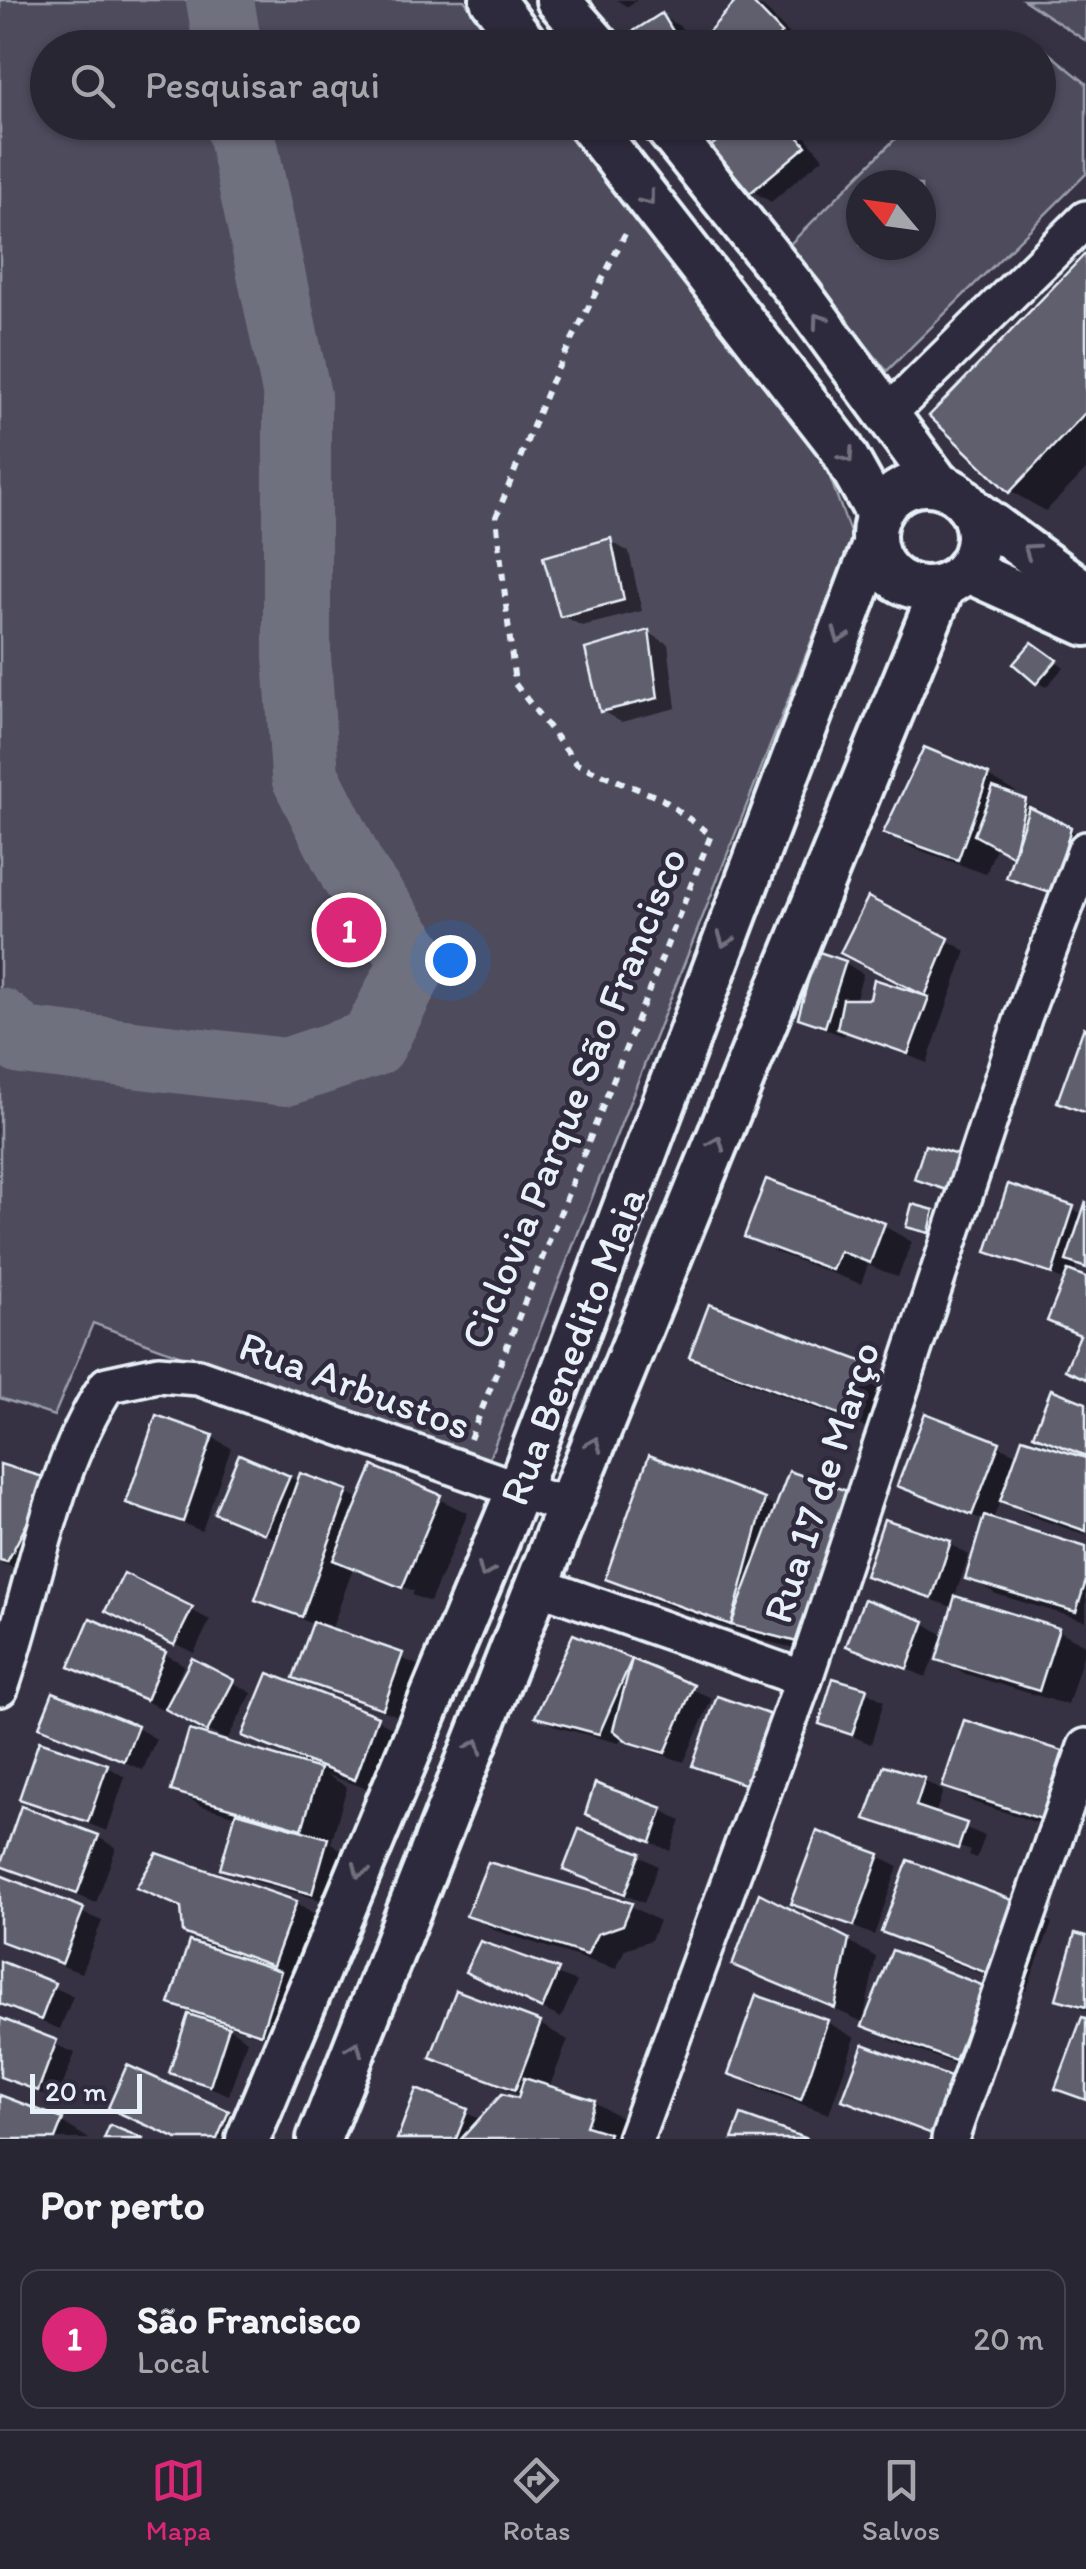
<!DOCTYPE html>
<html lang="pt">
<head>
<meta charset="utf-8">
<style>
	:root { --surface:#282633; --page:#302e3b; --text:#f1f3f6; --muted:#a5a5ac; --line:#44434e; --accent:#db2777 }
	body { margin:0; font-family:Itim,sans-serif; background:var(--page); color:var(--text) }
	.compass { position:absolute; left:846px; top:170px; width:90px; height:90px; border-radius:50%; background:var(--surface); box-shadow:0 2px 8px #0004; rotate:299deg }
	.scale { position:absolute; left:30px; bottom:25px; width:112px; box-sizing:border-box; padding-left:10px; border:5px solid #e8f1f8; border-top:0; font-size:28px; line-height:35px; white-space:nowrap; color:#e8f1f8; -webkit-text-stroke:8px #2f2a3d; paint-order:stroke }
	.you { position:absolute; left:450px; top:960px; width:35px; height:35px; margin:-25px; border:8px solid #fff; border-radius:50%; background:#1a73e8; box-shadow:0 0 0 15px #1a73e833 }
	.badge { display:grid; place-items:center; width:65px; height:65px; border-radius:50%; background:var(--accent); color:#fff; font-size:32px; font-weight:700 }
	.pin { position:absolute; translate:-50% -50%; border:5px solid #fff; box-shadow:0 2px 10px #0006 }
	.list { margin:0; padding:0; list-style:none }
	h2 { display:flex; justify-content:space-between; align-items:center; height:130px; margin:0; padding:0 40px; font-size:42px }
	h2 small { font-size:32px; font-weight:400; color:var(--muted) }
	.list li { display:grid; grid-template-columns:65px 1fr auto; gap:30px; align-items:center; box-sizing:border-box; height:140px; margin:0 20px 20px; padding:0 20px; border:2px solid var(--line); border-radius:20px }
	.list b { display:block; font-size:38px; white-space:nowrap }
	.list p { margin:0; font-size:32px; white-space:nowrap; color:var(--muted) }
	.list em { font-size:32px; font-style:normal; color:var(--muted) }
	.icon { flex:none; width:55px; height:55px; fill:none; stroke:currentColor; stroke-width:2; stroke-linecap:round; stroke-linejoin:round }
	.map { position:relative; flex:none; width:1086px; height:2139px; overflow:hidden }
	.search { position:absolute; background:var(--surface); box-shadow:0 2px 8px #0004; left:30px; right:30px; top:30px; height:110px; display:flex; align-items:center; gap:25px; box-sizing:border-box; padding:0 35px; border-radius:55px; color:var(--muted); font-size:38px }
	.sheet { height:290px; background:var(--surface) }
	nav { display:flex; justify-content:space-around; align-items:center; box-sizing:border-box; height:140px; border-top:2px solid var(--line); background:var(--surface); font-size:28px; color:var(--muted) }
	nav a { display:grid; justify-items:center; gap:5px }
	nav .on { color:var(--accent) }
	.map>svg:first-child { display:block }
	.green { fill:#4d4b5c; stroke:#9a9eaa; stroke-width:2.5; fill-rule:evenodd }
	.shadow { fill:#0007 }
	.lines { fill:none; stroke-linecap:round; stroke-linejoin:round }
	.river { stroke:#70717f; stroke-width:68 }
	.building { fill:#605e6e; stroke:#e8f1f8; stroke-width:2.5 }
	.minor-casing { stroke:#e8f1f8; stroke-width:42 }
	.tertiary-casing { stroke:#e8f1f8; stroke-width:50 }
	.path { stroke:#e8f1f8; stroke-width:6; stroke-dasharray:8 8; stroke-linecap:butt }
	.minor { stroke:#2f2a3d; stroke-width:35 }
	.tertiary { stroke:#2f2a3d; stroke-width:42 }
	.oneway { stroke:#70707e }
	.labels { text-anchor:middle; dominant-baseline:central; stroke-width:9; stroke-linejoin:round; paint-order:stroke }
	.street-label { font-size:42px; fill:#e8f1f8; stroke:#2f2a3d }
</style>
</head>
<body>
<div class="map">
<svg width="1086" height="2139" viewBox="0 0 1086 2139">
	<rect width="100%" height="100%" fill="#363244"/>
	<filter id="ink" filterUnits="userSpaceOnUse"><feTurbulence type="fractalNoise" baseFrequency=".01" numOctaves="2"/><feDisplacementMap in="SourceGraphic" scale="20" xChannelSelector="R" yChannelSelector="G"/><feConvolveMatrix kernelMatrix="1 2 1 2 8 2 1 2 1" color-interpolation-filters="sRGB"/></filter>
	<g filter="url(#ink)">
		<g class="green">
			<path d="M0,0H464L502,47L48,48V122L562,123L818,444L852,538L485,1469L93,1323L54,1416L0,1398Z"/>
			<path d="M1024,0H1086V41Z"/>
			<path d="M1030,38L1086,83V174L887,371L787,247L911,123L1038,122V48L1019,47ZM861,185H921V245H861Z"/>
		</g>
		<g class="shadow">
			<path d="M617,0H637L628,7Z"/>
			<path d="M740,0L763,7L799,44L697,48Z"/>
			<path d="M662,16L681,27L694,48H614Z"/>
			<path d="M744,122H793L823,158L771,202L752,191Z"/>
			<path d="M1086,257V470L1046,511L1010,491Z"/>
			<path d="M610,541L629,552L642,611L582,626L562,615Z"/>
			<path d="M649,633L668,644L676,708L621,722L602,711Z"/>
			<path d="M1042,650L1064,667L1046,687L1037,682Z"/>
			<path d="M925,750L988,776L1016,792L1014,797L1044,812L1043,816L1086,838L1073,903L1009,877L1016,856L997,845L986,874L913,848L886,832Z"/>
			<path d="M947,940L966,951L927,1063L846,1031L844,1036L819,1027L801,1016L845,963L863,974L855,1001L921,995Z"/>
			<path d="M768,1182L884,1226L912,1242L898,1277L868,1265L861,1284L775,1252L747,1236Z"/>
			<path d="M1010,1187L1084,1214L1086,1209V1270L1077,1264L1074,1275L1086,1280V1379L1068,1369L1082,1338L1050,1320L1066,1281L989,1251Z"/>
			<path d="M933,1212L942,1217L937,1236L909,1226Z"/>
			<path d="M711,1307L863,1365L891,1381L872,1430L720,1372L692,1356Z"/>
			<path d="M927,1416L1019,1455L1086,1463V1535L1031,1516L1001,1499L992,1521L1086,1549V1621L996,1594L968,1577L985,1521L900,1485Z"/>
			<path d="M212,1437L231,1448L202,1531L129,1502Z"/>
			<path d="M0,1467L49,1481L26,1571L0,1563Z"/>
			<path d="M375,1469L468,1513L430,1602L412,1595L414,1591L353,1568L331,1631L421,1666L403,1718L296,1677L314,1625L258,1599L279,1540L217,1512L288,1478L347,1492L361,1500Z"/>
			<path d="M790,1474L826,1656L761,1640L636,1594L608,1578L764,1501L777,1509Z"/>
			<path d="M950,1544L969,1555L954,1599L1058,1630L1086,1646L1068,1705L966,1674L938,1658L942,1648L938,1647L926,1677L849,1645L924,1623L945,1636L954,1608L868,1575Z"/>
			<path d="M125,1576L210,1620L194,1653L127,1620Z"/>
			<path d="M574,1638L712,1698L684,1762L650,1751L623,1734L619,1743L557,1727L538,1716Z"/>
			<path d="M165,1654L184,1665L171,1695L175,1696L194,1661L252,1693L227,1740L72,1666Z"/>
			<path d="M866,1691L884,1701L871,1744L822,1723Z"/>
			<path d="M718,1699L771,1796L695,1764Z"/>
			<path d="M377,1719L405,1735L383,1794L325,1774L347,1787L331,1843L345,1852L331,1903L242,1878L223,1867L237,1816L202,1806L174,1790L294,1764L296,1760L245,1735Z"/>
			<path d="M42,1726L137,1728L156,1739L143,1770Z"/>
			<path d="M1062,1753L1086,1767L1069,1833L973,1802L945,1786Z"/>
			<path d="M106,1766L125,1777L107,1831L22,1798Z"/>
			<path d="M924,1781L943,1791L935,1815L985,1836L977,1858L969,1855L971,1851L885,1822V1827L868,1817Z"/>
			<path d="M662,1810L681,1821L670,1851L588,1813Z"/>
			<path d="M98,1837L116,1848L96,1903L2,1864Z"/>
			<path d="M640,1856L658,1866L644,1903L566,1869Z"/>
			<path d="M879,1856L898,1867L874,1935L793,1902Z"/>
			<path d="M0,1878L102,1921L81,1973L0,1942Z"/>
			<path d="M140,1887L295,1903L323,1919L301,1980L288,1978L298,1984L280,2042L225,2025L247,2040L229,2095L172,2072L191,2014L172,2003L220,1952L185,1932L184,1910Z"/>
			<path d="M631,1906L659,1921L651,1940L625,1949L616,1969L497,1931L469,1915Z"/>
			<path d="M1024,1907L1052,1923L1026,1991L912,1947L884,1931Z"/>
			<path d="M1086,1938V2011L1059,1998Z"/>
			<path d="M848,1941L876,1957L863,2022L735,1964Z"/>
			<path d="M481,1945L577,1982L561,2018L487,1982Z"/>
			<path d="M894,1953L983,1988L1011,2004L983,2075L893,2041L865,2025Z"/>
			<path d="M0,1964L73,1996L60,2029L0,2006Z"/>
			<path d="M757,1998L827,2022L855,2038L829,2114L759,2089L731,2073Z"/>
			<path d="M0,2021L75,2053L57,2100L0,2078Z"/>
			<path d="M540,2024L568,2040L549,2088L594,2102L622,2118L615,2139H399L418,2092L482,2120L520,2101L521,2096L433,2057Z"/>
			<path d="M128,2069L247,2124L240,2139H177Z"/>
			<path d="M952,2081L941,2139L845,2099Z"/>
			<path d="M0,2098L62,2122L89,2139H0Z"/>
		</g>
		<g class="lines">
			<g class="river">
				<path d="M220,0L228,48"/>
				<path d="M0,1022L22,1041L286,1072L373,1043L415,960L354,874L305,776L297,656V396L239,122"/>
			</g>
		</g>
		<g class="building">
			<path d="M737,0H750L782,33L766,48H694Z"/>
			<path d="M662,13L683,48H611L610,46Z"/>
			<path d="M740,122H786L806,146L750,193L711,146Z"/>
			<path d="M1086,253V412L1009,493L929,416Z"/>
			<path d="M611,538L624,600L560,617L543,557Z"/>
			<path d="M649,630L658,698L600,712L585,649Z"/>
			<path d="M1032,642L1057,660L1036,684L1013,664Z"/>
			<path d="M924,747L989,774L958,860L883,833Z"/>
			<path d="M993,787L1026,799L1013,856L974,835Z"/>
			<path d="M1029,807L1071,827L1053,894L1006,878Z"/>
			<path d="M868,897L949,938L925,996L840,953Z"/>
			<path d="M816,951L846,961L825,1027L798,1018Z"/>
			<path d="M874,979L929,997L908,1054L837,1029L843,999H870Z"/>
			<path d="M1084,1027L1086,1028V1113L1057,1102Z"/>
			<path d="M925,1145L964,1157L952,1192L914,1179Z"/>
			<path d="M766,1179L885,1223L870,1263L840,1251L832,1270L744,1237Z"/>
			<path d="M1008,1184L1074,1206L1052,1274L986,1252Z"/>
			<path d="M1086,1201V1268L1066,1261Z"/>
			<path d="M912,1204L934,1210L929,1233L906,1227Z"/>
			<path d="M1068,1270L1086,1277V1379L1065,1370L1080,1335L1047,1321Z"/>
			<path d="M709,1304L864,1362L844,1416L689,1357Z"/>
			<path d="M1051,1389L1086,1403V1456L1033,1435Z"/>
			<path d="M925,1413L1000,1442L972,1515L897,1486Z"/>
			<path d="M156,1415L213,1435L183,1522L126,1503Z"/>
			<path d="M1022,1438L1086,1458V1531L1000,1501Z"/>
			<path d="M239,1454L290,1476L265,1534L214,1513Z"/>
			<path d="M649,1455L765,1499L731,1625L605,1579Z"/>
			<path d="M0,1464L50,1479L7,1562L0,1560Z"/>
			<path d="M373,1466L441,1495L402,1588L333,1560Z"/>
			<path d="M789,1471L850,1492L797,1642L731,1625Z"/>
			<path d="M300,1473L348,1490L302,1617L255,1600Z"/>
			<path d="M984,1516L1086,1547V1581L1076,1612L965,1579Z"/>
			<path d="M884,1519L951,1541L932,1598L865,1576Z"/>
			<path d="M124,1573L193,1607L174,1645L105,1611Z"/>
			<path d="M955,1596L1059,1628L1039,1691L936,1660Z"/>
			<path d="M864,1599L925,1621L907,1669L846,1646Z"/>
			<path d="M90,1618L166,1652L146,1700L69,1667Z"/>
			<path d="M313,1622L403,1653L383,1709L293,1678Z"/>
			<path d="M573,1634L632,1659L599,1734L535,1717Z"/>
			<path d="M192,1658L234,1680L207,1732L165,1709Z"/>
			<path d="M632,1659L694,1685L665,1753L628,1742L613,1730Z"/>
			<path d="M268,1673L378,1716L355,1780L242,1736Z"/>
			<path d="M833,1678L867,1688L852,1735L819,1724Z"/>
			<path d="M53,1692L138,1726L124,1761L39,1727Z"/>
			<path d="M717,1696L777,1717L752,1787L692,1766Z"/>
			<path d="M964,1720L1063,1751L1041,1819L942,1787Z"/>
			<path d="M189,1730L320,1769L302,1829L171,1791Z"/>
			<path d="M39,1741L108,1764L88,1822L19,1799Z"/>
			<path d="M884,1765L925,1778L916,1806L967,1823L958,1849L865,1819Z"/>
			<path d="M595,1783L663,1808L651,1842L585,1814Z"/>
			<path d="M21,1806L99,1835L77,1894L0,1866Z"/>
			<path d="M236,1812L328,1838L312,1894L220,1869Z"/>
			<path d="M579,1829L641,1853L625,1894L563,1870Z"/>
			<path d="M817,1831L880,1854L854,1926L790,1904Z"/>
			<path d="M157,1853L297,1901L273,1966L183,1933L181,1907L136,1888Z"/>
			<path d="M908,1860L1025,1905L997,1977L881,1932Z"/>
			<path d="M488,1862L632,1903L623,1925L597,1934L587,1955L466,1916Z"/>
			<path d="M0,1875L84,1908L62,1964L0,1941Z"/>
			<path d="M759,1893L849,1939L835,2008L732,1965Z"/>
			<path d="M1075,1933L1086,1936V2007L1056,1999Z"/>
			<path d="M189,1941L281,1971L261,2034L169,2004Z"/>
			<path d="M480,1941L559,1969L542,2009L465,1972Z"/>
			<path d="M892,1950L984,1986L955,2061L862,2026Z"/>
			<path d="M0,1961L55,1983L41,2020L0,2004Z"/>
			<path d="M456,1990L541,2022L515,2090L430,2058Z"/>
			<path d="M756,1995L828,2020L801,2100L728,2074Z"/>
			<path d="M188,2014L229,2027L210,2086L169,2073Z"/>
			<path d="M1082,2017L1086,2018V2100L1055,2089Z"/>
			<path d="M0,2018L57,2040L38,2091L0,2077Z"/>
			<path d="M863,2044L953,2078L932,2134L842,2100Z"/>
			<path d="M127,2065L229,2111L217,2139H177L108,2108Z"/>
			<path d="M524,2078L595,2100L586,2126L609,2133L607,2139H461L502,2094L518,2098Z"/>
			<path d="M416,2089L468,2109L456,2139H397Z"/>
			<path d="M0,2095L63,2119L55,2139H0Z"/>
			<path d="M741,2115L808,2139H732Z"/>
			<path d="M110,2125L144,2139H104Z"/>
		</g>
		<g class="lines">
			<g class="minor-casing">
				<g id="minor">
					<path d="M888,414L1086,219"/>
					<path d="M539,1586L804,1679"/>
					<path d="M0,1688C35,1588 49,1474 107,1385L158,1374L198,1377L568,1507"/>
					<path d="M635,2139L804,1679L1024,1015L1086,850"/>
					<path d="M950,2139L1086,1747"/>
				</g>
			</g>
			<g class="tertiary-casing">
				<g id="tertiary">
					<path d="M492,0L529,48"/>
					<path d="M558,0L600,48"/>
					<path d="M588,122L840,446L878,514"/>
					<path d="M662,122L800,295L938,484"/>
					<circle cx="926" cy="536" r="52"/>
					<path d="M972,510L1086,594"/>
					<path d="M966,570L1086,624"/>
					<path d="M248,2139L519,1488L874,545"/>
					<path d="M319,2139L568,1507L943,586"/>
				</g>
			</g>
			<path class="path" d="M470,1439L711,835L662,799L577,764L515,684L496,517L551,382L625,234"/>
			<use href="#minor" class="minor"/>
			<use href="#tertiary" class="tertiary"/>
		</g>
		<defs><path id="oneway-chevron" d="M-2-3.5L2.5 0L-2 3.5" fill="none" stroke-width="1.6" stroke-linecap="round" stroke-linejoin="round" transform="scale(2.5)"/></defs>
		<g class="oneway">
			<use href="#oneway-chevron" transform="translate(648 199) rotate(52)"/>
			<use href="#oneway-chevron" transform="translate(819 320) rotate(-126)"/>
			<use href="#oneway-chevron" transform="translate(847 456) rotate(56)"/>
			<use href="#oneway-chevron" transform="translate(1030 550) rotate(-145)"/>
			<use href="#oneway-chevron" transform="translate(840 636) rotate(111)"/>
			<use href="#oneway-chevron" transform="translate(725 940) rotate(111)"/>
			<use href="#oneway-chevron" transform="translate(717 1143) rotate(-68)"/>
			<use href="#oneway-chevron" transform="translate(594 1444) rotate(-68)"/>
			<use href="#oneway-chevron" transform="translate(485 1571) rotate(113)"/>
			<use href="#oneway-chevron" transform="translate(475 1746) rotate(-68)"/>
			<use href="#oneway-chevron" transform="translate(360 1871) rotate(113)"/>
			<use href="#oneway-chevron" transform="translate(355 2048) rotate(-68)"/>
		</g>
	</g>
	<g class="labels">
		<g class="street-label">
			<text transform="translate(573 1098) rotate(-68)">Ciclovia Parque São Francisco</text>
			<text transform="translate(572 1346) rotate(-69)">Rua Benedito Maia</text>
			<text transform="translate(355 1385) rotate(20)">Rua Arbustos</text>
			<text transform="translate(821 1482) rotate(-72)">Rua 17 de Março</text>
		</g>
	</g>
</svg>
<svg class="compass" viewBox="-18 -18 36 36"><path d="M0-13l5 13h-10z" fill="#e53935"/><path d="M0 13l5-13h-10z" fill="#a5a5ac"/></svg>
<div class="scale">20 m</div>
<div class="you"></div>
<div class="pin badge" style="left:349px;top:930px">1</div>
<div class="search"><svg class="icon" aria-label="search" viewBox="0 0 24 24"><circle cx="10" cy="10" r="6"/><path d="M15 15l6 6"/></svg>Pesquisar aqui</div>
</div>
<section class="sheet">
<h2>Por perto<small></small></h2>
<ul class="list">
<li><span class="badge">1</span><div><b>São Francisco</b><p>Local</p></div><em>20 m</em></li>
</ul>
</section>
<nav>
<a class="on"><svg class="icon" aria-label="map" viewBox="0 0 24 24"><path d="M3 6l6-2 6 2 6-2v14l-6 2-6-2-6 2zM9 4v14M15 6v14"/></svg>Mapa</a>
<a><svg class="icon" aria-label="directions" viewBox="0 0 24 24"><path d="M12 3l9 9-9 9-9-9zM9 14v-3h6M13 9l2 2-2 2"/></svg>Rotas</a>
<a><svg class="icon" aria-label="saved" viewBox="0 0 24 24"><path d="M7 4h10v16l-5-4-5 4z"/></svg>Salvos</a>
</nav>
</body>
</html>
